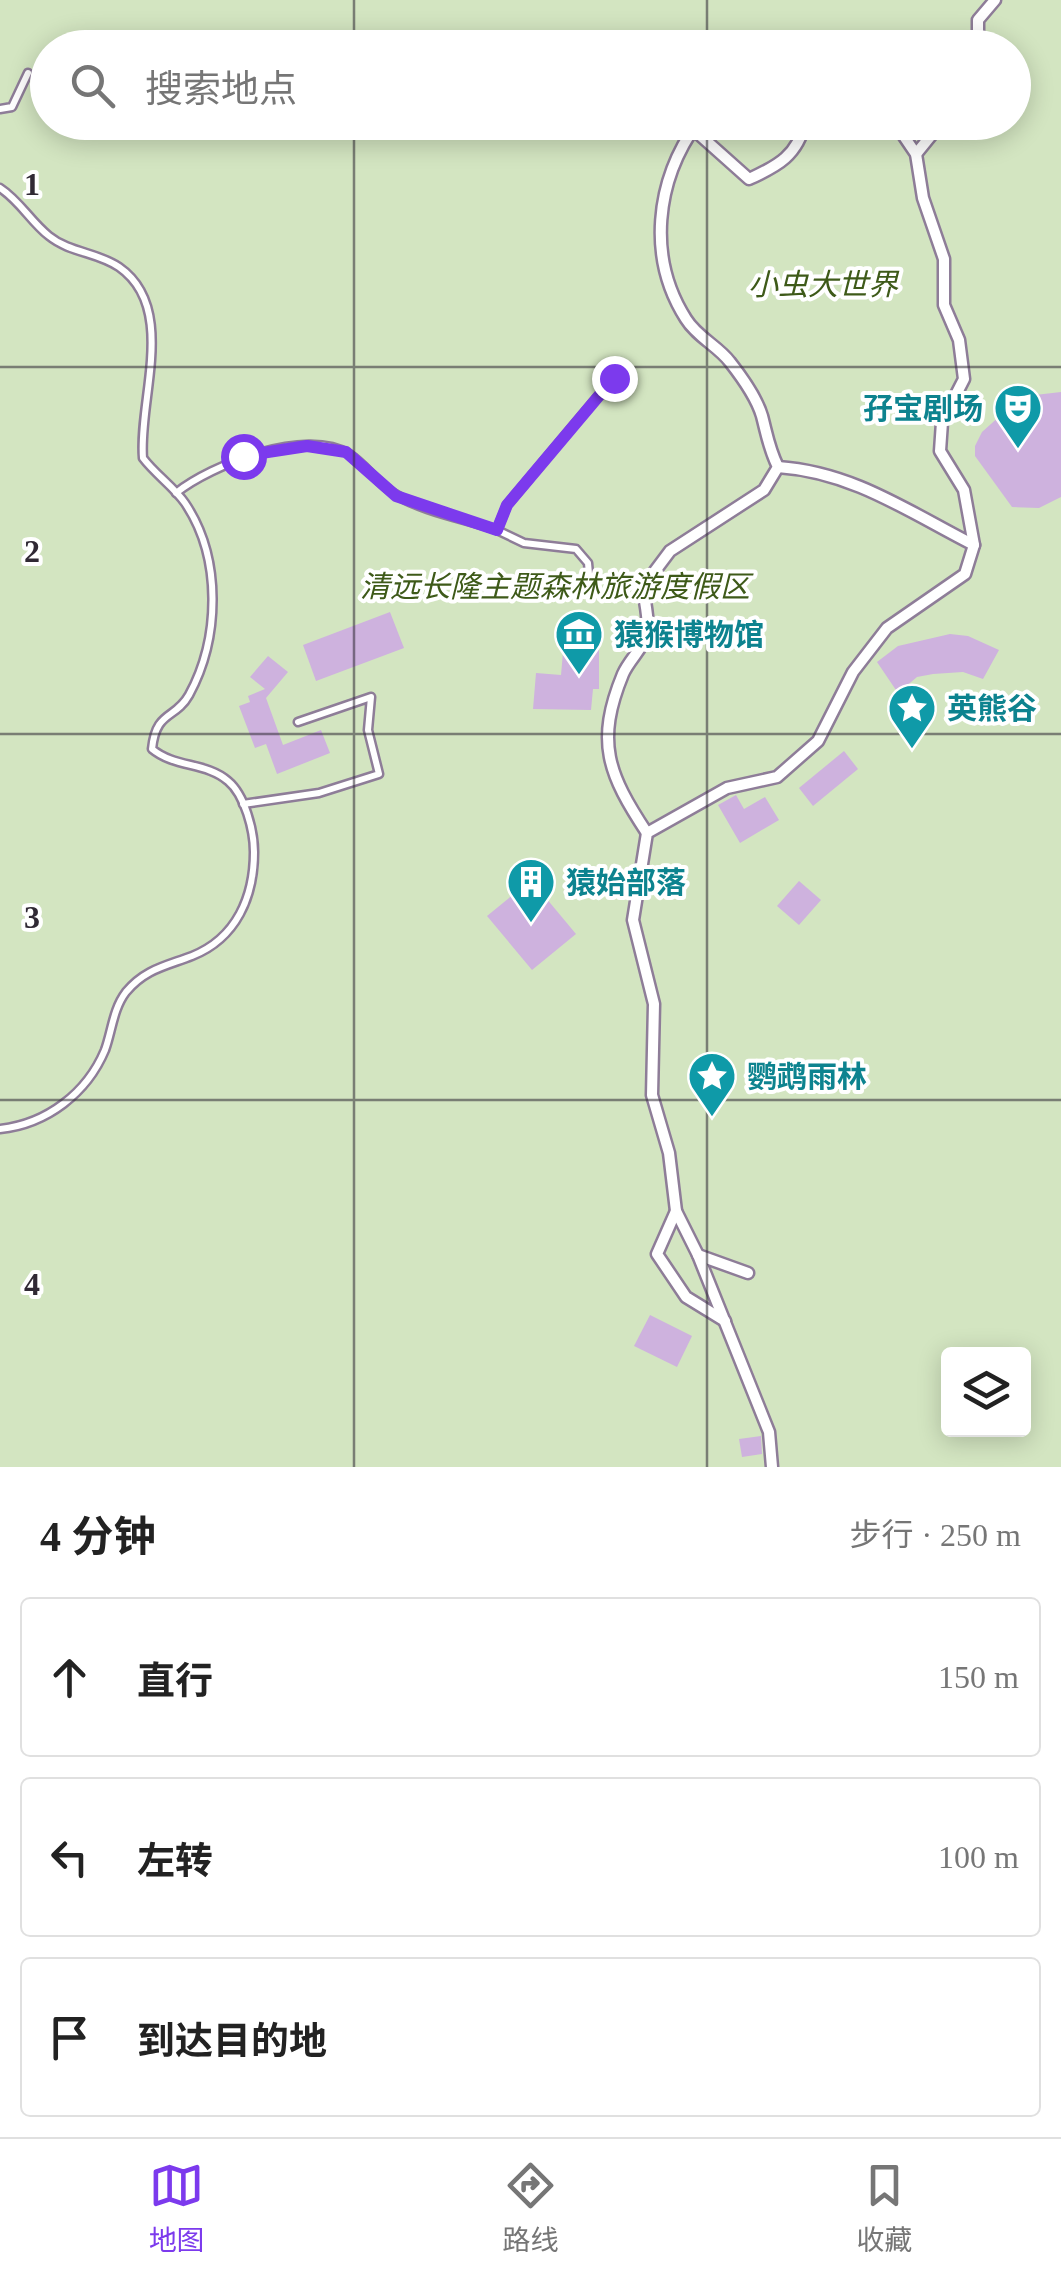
<!DOCTYPE html>
<html lang="zh">
<head>
<meta charset="utf-8">
<style>
	:root { --surface:#fff; --page:#f2f2f2; --text:#222; --muted:#767676; --line:#e0e0e0; --accent:#7c3aed }
	body { margin:0; font-family:"Times New Roman","Noto Sans SC",serif; background:var(--page); color:var(--text) }
	.controls { position:absolute; right:30px; bottom:30px; display:grid; overflow:hidden; border-radius:10px; box-shadow:0 5px 25px #0003 }
	.controls button { width:90px; height:90px; display:grid; place-items:center; padding:0; border:0; border-bottom:2px solid var(--line); background:var(--surface); color:var(--text); font:50px sans-serif }
	.stop { position:absolute; width:30px; height:30px; margin:-22px; border:8px solid #7c3aed; border-radius:50%; background:#fff }
	.stop.end { background:#7c3aed; border-color:#fff; box-shadow:0 2px 10px #0008 }
	.list { margin:0; padding:0; list-style:none }
	h2 { display:flex; justify-content:space-between; align-items:center; height:130px; margin:0; padding:0 40px; font-size:42px }
	h2 small { font-size:32px; font-weight:400; color:var(--muted) }
	.list li { display:grid; grid-template-columns:65px 1fr auto; gap:30px; align-items:center; box-sizing:border-box; height:160px; margin:0 20px 20px; padding:0 20px; border:2px solid var(--line); border-radius:10px }
	.list b { display:block; font-size:38px; white-space:nowrap }
	.list em { font-size:32px; font-style:normal; color:var(--muted) }
	.icon { flex:none; width:55px; height:55px; fill:none; stroke:currentColor; stroke-width:2; stroke-linecap:round; stroke-linejoin:round }
	.map { position:relative; flex:none; width:1061px; height:1467px; overflow:hidden }
	.search { position:absolute; background:var(--surface); box-shadow:0 5px 25px #0003; left:30px; right:30px; top:30px; height:110px; display:flex; align-items:center; gap:25px; box-sizing:border-box; padding:0 35px; border-radius:55px; color:var(--muted); font-size:38px }
	.sheet { height:670px; background:var(--surface) }
	nav { display:flex; justify-content:space-around; align-items:center; box-sizing:border-box; height:140px; border-top:2px solid var(--line); background:var(--surface); font-size:28px; color:var(--muted) }
	nav a { display:grid; justify-items:center; gap:5px }
	nav .on { color:var(--accent) }
	.map>svg:first-child { display:block }
	.green { fill:#d3e5c1; fill-rule:evenodd }
	.building { fill:#ceb2de }
	.lines { fill:none; stroke-linecap:round; stroke-linejoin:round }
	.service-casing { stroke:#8e7d98; stroke-width:11 }
	.pedestrian-casing { stroke:#8e7d98; stroke-width:15 }
	.service { stroke:#fff; stroke-width:6 }
	.pedestrian { stroke:#fff; stroke-width:10 }
	.route { stroke:#7c3aed; stroke-width:12 }
	.grid { fill:none; stroke:#302934; stroke-width:2.5; stroke-opacity:0.55 }
	.labels { text-anchor:middle; dominant-baseline:central; stroke-width:8; stroke-linejoin:round; paint-order:stroke }
	.park-label { font-size:30px; font-style:italic; fill:#3e5a19; stroke:#fff }
	.culture-label { font-size:30px; font-weight:bold; fill:#0d838f; stroke:#fff; text-anchor:start }
	.grid-label { font-size:32px; text-anchor:middle; font-weight:bold; fill:#302934; stroke:#fff; stroke-width:8; stroke-linejoin:round; paint-order:stroke }
</style>
</head>
<body>
<div class="map">
<svg width="1061" height="1467" viewBox="0 0 1061 1467">
	<rect width="100%" height="100%" fill="#f6ebfd"/>
	<path class="green" d="M0,0H1061V1467H0ZM48,48H1014V122H48ZM948,1354H1024V1430H948Z"/>
	<g class="building">
		<path d="M1061,392V497L1039,508L1012,507L975,456V446L982,432L1011,406L1035,395Z"/>
		<path d="M390,612L404,648L316,681L303,645Z"/>
		<path d="M950,634L968,636L999,650L983,679L963,672L933,674L917,677L898,693L877,662L898,646Z"/>
		<path d="M564,641L599,644V689H593L591,710L533,709L536,673L561,675Z"/>
		<path d="M268,656L288,672L266,698L283,745L321,730L330,753L277,774L266,744L255,748L239,706L250,702L248,696L265,689L250,677Z"/>
		<path d="M844,751L858,769L813,806L799,788Z"/>
		<path d="M736,795L744,809L765,797L779,820L740,843L718,805Z"/>
		<path d="M531,880L576,934L532,970L487,916Z"/>
		<path d="M799,881L821,900L799,925L777,906Z"/>
		<path d="M650,1315L692,1336L677,1367L634,1346Z"/>
		<path d="M761,1436L762,1454L742,1457L739,1439Z"/>
	</g>
	<g class="lines">
		<g class="service-casing">
			<g id="service">
				<path d="M0,109L12,107L28,73"/>
				<path d="M0,188C20,201 31,222 49,236C70,253 97,252 119,267C178,308 138,400 143,458C155,474 174,487 185,503C222,558 220,638 189,695C175,720 156,710 152,749C175,768 206,762 228,781C245,795 254,831 254,852C254,896 237,938 192,956C166,966 145,969 126,992C113,1009 112,1031 105,1050C87,1093 47,1124 0,1129"/>
				<path d="M176,493C211,465 306,427 349,454C366,465 378,484 395,494C423,512 466,519 497,530L507,505L614,377"/>
				<path d="M497,530L524,543L576,549L588,563L590,585"/>
				<path d="M243,804L319,793L379,774L368,730L371,697L298,722"/>
			</g>
		</g>
		<g class="pedestrian-casing">
			<g id="pedestrian">
				<path d="M978,48V20L995,0"/>
				<path d="M693,129L749,179C778,166 798,155 805,122"/>
				<path d="M916,154L942,122"/>
				<path d="M778,467C853,472 909,512 974,545"/>
				<path d="M647,833C608,774 595,742 623,674C629,660 644,647 647,634C650,621 644,600 643,587L670,551L764,490L778,467C769,449 767,435 762,416C757,399 741,376 730,362C718,346 697,337 686,319C647,258 655,181 698,122"/>
				<path d="M676,1211L657,1254L686,1297L725,1321"/>
				<path d="M698,1255L748,1273"/>
				<path d="M772,1467L769,1432L698,1255L676,1211L669,1153L652,1095L654,1004L633,920L647,833L727,788L777,777L818,741L853,672L887,628L965,574L974,545L964,490L940,451L942,422L964,379L959,340L944,305V259L923,198L916,154L899,129L888,122"/>
			</g>
		</g>
		<use href="#service" class="service"/>
		<use href="#pedestrian" class="pedestrian"/>
	</g>
	<g class="lines">
		<path class="route" d="M243,456L307,446L346,452L396,496L497,530L507,505L614,378"/>
	</g>
	<path class="grid" d="M354,0V48M707,0V48M354,122V1467M707,122V1467M0,367H1061M0,734H1061M0,1100H1061"/>
	<defs>
		<g id="theatre-pin" transform="scale(2.5)"><path d="M0 17L-7.5 6A9.5 9.5 0 1 1 7.5 6Z" fill="#0f9aa8" stroke="#fff"/><path d="M-5-5.5Q0-4 5-5.5V0Q5 5 0 6Q-5 5-5 0ZM-3.3-2.5H-1v1.5H-3.3ZM1-2.5H3.3v1.5H1ZM-2.8 1Q0 5.5 2.8 1Z" fill="#fff"/></g>
		<g id="museum-pin" transform="scale(2.5)"><path d="M0 17L-7.5 6A9.5 9.5 0 1 1 7.5 6Z" fill="#0f9aa8" stroke="#fff"/><path d="M0-6L6-3V-2H-6V-3ZM-5-1h2V3h-2ZM-1-1h2V3h-2ZM3-1h2V3H3ZM-6 4H6V6H-6Z" fill="#fff"/></g>
		<g id="sight-pin" transform="scale(2.5)"><path d="M0 17L-7.5 6A9.5 9.5 0 1 1 7.5 6Z" fill="#0f9aa8" stroke="#fff"/><path d="M0-6L1.8-2.2L6-1.7L2.9 1.2L3.7 5.4L0 3.3L-3.7 5.4L-2.9 1.2L-6-1.7L-1.8-2.2Z" fill="#fff"/></g>
		<g id="building-pin" transform="scale(2.5)"><path d="M0 17L-7.5 6A9.5 9.5 0 1 1 7.5 6Z" fill="#0f9aa8" stroke="#fff"/><path d="M-4-6H4V6H1V3H-1V6H-4ZM-2.5-4.3h1.7v1.8h-1.7ZM.8-4.3h1.7v1.8H.8ZM-2.5-1h1.7V.8h-1.7ZM.8-1h1.7V.8H.8Z" fill="#fff"/></g>
	</defs>
	<g fill-rule="evenodd">
		<use href="#theatre-pin" x="1018" y="408"/>
		<use href="#museum-pin" x="579" y="634"/>
		<use href="#sight-pin" x="912" y="708"/>
		<use href="#building-pin" x="531" y="882"/>
		<use href="#sight-pin" x="712" y="1076"/>
	</g>
	<g class="labels">
		<g class="park-label">
			<text x="823" y="284">小虫大世界</text>
			<text x="555" y="586">清远长隆主题森林旅游度假区</text>
		</g>
		<g class="culture-label">
			<text x="983" y="408" text-anchor="end">孖宝剧场</text>
			<text x="614" y="634">猿猴博物馆</text>
			<text x="947" y="708">英熊谷</text>
			<text x="566" y="882">猿始部落</text>
			<text x="747" y="1076">鹦鹉雨林</text>
		</g>
	</g>
	<g class="grid-label">
		<text x="32" y="195">1</text>
		<text x="32" y="562">2</text>
		<text x="32" y="928">3</text>
		<text x="32" y="1295">4</text>
	</g>
</svg>
<div class="controls">
<button><svg class="icon" aria-label="layers" viewBox="0 0 24 24"><path d="M12 4l9 5-9 5-9-5zM3 14l9 5 9-5"/></svg></button>
</div>
<div class="stop" style="left:243px;top:456px"></div>
<div class="stop end" style="left:614px;top:378px"></div>
<div class="search"><svg class="icon" aria-label="search" viewBox="0 0 24 24"><circle cx="10" cy="10" r="6"/><path d="M15 15l6 6"/></svg>搜索地点</div>
</div>
<section class="sheet">
<h2>4 分钟<small>步行 · 250 m</small></h2>
<ul class="list">
<li><svg class="icon" aria-label="ahead" viewBox="0 0 24 24"><path d="M12 20V5M6 11l6-6 6 6"/></svg><div><b>直行</b></div><em>150 m</em></li>
<li><svg class="icon" aria-label="left" viewBox="0 0 24 24"><path d="M17 20v-9H6M10 6l-5 5 5 5"/></svg><div><b>左转</b></div><em>100 m</em></li>
<li><svg class="icon" aria-label="arrive" viewBox="0 0 24 24"><path d="M6 21V4h12l-3 4 3 4H6"/></svg><div><b>到达目的地</b></div></li>
</ul>
</section>
<nav>
<a class="on"><svg class="icon" aria-label="map" viewBox="0 0 24 24"><path d="M3 6l6-2 6 2 6-2v14l-6 2-6-2-6 2zM9 4v14M15 6v14"/></svg>地图</a>
<a><svg class="icon" aria-label="directions" viewBox="0 0 24 24"><path d="M12 3l9 9-9 9-9-9zM9 14v-3h6M13 9l2 2-2 2"/></svg>路线</a>
<a><svg class="icon" aria-label="saved" viewBox="0 0 24 24"><path d="M7 4h10v16l-5-4-5 4z"/></svg>收藏</a>
</nav>
</body>
</html>
